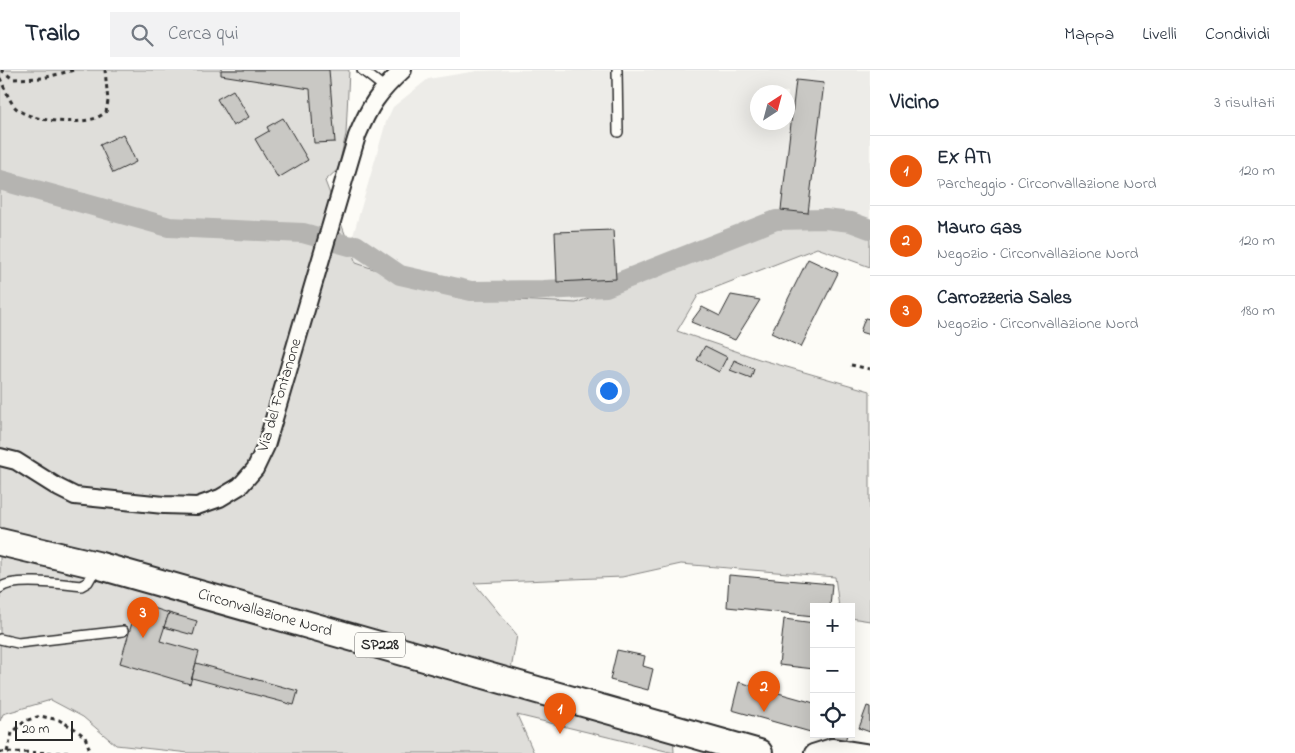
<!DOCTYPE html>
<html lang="it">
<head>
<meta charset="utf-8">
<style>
	:root { --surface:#fff; --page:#f2f2f3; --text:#1f2937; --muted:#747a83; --line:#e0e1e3; --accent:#ea580c }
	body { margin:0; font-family:"Indie Flower",sans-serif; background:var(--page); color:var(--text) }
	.controls { position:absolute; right:15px; bottom:15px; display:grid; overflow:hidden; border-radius:0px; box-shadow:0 5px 20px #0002 }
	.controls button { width:45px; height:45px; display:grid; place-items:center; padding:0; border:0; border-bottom:1px solid var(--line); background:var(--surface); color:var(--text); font:25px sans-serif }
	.compass { position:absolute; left:750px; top:15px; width:45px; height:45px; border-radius:50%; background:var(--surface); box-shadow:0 5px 20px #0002; rotate:36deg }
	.scale { position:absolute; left:15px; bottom:12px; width:58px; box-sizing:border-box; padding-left:5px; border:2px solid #2b2b2b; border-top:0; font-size:14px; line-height:18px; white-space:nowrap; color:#2b2b2b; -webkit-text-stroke:4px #fdfcf7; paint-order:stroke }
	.you { position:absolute; left:608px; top:320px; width:18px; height:18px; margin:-12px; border:4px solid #fff; border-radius:50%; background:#1a73e8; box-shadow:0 0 0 8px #1a73e833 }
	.badge { display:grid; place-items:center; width:32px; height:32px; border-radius:50%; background:var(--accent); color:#fff; font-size:16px; font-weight:700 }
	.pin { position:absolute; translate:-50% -41px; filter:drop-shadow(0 1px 2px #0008) }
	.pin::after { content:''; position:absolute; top:26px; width:18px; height:15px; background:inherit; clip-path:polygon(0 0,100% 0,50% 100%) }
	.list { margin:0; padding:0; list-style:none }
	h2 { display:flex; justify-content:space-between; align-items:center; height:65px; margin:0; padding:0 20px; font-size:21px }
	h2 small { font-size:16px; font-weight:400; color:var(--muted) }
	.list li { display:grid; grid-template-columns:32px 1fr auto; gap:15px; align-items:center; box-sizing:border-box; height:70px; padding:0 20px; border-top:1px solid var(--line) }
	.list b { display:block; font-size:19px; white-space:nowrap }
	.list p { margin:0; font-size:16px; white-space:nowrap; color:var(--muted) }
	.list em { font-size:16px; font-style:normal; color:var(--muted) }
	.icon { flex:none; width:28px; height:28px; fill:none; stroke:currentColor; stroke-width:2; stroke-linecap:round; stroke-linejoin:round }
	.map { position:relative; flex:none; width:870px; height:683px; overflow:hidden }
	header { display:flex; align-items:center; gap:30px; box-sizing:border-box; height:70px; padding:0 25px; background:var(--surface); border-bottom:1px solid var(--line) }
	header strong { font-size:24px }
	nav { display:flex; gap:28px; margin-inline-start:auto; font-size:18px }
	.search { width:350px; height:45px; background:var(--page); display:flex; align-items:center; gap:12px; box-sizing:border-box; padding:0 18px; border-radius:0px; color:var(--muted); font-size:19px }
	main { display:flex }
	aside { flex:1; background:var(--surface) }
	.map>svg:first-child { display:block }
	.built { fill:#edece8; fill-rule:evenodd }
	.green { fill:#dfdeda; stroke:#858482 }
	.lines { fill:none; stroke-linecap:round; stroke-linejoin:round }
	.canal { stroke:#b5b4b1; stroke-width:20 }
	.building { fill:#c9c8c4; stroke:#2b2b2b }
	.service-casing { stroke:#2b2b2b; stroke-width:12 }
	.minor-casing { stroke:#2b2b2b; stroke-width:20 }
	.primary-casing { stroke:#2b2b2b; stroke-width:30 }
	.path { stroke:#2b2b2b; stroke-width:3; stroke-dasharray:4 4; stroke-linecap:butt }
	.service { stroke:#fdfcf7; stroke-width:9 }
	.minor { stroke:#fdfcf7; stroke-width:16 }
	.primary { stroke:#fdfcf7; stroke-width:26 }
	.labels { text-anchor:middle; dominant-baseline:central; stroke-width:4.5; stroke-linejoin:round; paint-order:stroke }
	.shield { fill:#fdfcf7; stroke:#6a6a68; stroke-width:1 }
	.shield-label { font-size:15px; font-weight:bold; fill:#2b2b2b }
	.street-label { font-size:16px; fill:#2b2b2b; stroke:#fdfcf7 }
</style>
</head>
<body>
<header>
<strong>Trailo</strong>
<div class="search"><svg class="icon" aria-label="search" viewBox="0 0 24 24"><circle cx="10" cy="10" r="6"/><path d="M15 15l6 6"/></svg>Cerca qui</div>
<nav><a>Mappa</a><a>Livelli</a><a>Condividi</a></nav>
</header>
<main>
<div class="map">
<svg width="870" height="683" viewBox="0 0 870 683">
	<rect width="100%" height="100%" fill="#fdfcf7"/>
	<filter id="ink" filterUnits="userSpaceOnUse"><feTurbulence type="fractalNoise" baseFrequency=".02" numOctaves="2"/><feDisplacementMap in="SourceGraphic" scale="10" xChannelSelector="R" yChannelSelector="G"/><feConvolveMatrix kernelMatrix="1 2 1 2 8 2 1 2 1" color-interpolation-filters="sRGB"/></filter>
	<g filter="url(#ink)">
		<path class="built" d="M512,0H870V164L849,155L782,153L576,233L456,230L357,193L350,176L386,52L393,37L428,9L477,1ZM758,22H788V52H758Z"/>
		<path class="green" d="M0,0H349L346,64L338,99L325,111L356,193L456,227L576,233L782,153L849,155L870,164V197L817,178L699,224L677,261L759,289L870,321V551L851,548V537H839L835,507L681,494L622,507L474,513L517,565L508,617L673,660L674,683L517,645L534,683H189L116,675L83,647L51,630L3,644L0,651Z"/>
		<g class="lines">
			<path class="canal" d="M0,110L169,157L303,163L350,176L356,175L400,205L471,221L544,220L606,217L776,150L825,149L851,152L870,159"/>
		</g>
		<g class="building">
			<path d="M221,0H329L335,72L314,73L310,19L221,5Z"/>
			<path d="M796,10L824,13L808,143L781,140Z"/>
			<path d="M233,20L249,47L233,56L217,29Z"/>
			<path d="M283,48L308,90L278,108L255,69L269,61L267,57Z"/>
			<path d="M123,64L136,92L113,103L100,75Z"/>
			<path d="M613,160L616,209L557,212L555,162Z"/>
			<path d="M808,189L838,203L801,277L771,263Z"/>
			<path d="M731,225L760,230L735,270L691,252L702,237L720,246Z"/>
			<path d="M865,248L870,249V265L860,262Z"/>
			<path d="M705,276L727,287L719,302L697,290Z"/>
			<path d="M734,290L754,299L751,308L730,300Z"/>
			<path d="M729,505L832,514L830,537H814V546L727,537Z"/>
			<path d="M138,533L169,543L160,571L199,582L190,614L120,593Z"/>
			<path d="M169,543L197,551L193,565L164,557Z"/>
			<path d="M784,549L814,553V599L779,595Z"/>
			<path d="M617,580L645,586L643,596L653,599L648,620L610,610Z"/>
			<path d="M196,593L298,621L294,635L192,608Z"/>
			<path d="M739,612L814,633V663L732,640Z"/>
			<path d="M867,636L870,637V662L859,658Z"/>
			<path d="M818,664H847L845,672Z"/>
		</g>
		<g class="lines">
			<g class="service-casing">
				<g id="service">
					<path d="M362,0L384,17"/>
					<path d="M617,0L618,62"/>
					<path d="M0,518C13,507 63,514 81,516L88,512L96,498"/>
					<path d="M0,569L18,573L123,561"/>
				</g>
			</g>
			<g class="minor-casing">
				<g id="minor">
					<path d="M0,387L16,391L59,418L75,426L164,435L197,436L220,428L240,416L255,399L266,376L357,66C370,35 378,23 403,0"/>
					<path d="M813,683L832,677L870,683"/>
				</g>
			</g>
			<g class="primary-casing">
				<path id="primary" d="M0,472L97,495L759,683"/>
			</g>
			<g class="path">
				<path d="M1,0L13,9L43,8L74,0"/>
				<path d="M0,8C4,17 8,28 14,36C27,52 77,55 96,48C99,47 103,44 106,42L108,31L105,0"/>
				<path d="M851,295L870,299"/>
				<path d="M0,682L80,683"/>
				<path d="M7,682L12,663L25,651L40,646L59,650L75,659L85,667L91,683"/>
			</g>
			<use href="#service" class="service"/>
			<use href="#minor" class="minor"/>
			<use href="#primary" class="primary"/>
		</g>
	</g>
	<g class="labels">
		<rect class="shield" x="355" y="562.5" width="50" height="25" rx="4"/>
		<g class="shield-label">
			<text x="380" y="575">SP228</text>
		</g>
		<g class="street-label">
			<text transform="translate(280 325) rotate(-73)">Via del Fontanone</text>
			<text transform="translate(265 543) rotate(16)">Circonvallazione Nord</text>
		</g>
	</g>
</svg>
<div class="controls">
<button>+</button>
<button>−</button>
<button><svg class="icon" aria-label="locate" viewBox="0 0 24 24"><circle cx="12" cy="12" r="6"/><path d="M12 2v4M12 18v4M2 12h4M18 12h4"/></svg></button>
</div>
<svg class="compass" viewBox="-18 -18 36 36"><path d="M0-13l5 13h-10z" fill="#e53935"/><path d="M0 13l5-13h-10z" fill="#747a83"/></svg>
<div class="scale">20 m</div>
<div class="you"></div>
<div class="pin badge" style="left:560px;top:664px">1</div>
<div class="pin badge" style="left:764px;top:642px">2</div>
<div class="pin badge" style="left:143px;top:568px">3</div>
</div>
<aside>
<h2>Vicino<small>3 risultati</small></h2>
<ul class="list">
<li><span class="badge">1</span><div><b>EX ATI</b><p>Parcheggio · Circonvallazione Nord</p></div><em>120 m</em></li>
<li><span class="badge">2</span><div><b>Mauro Gas</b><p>Negozio · Circonvallazione Nord</p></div><em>120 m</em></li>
<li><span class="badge">3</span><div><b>Carrozzeria Sales</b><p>Negozio · Circonvallazione Nord</p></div><em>180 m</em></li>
</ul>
</aside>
</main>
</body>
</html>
